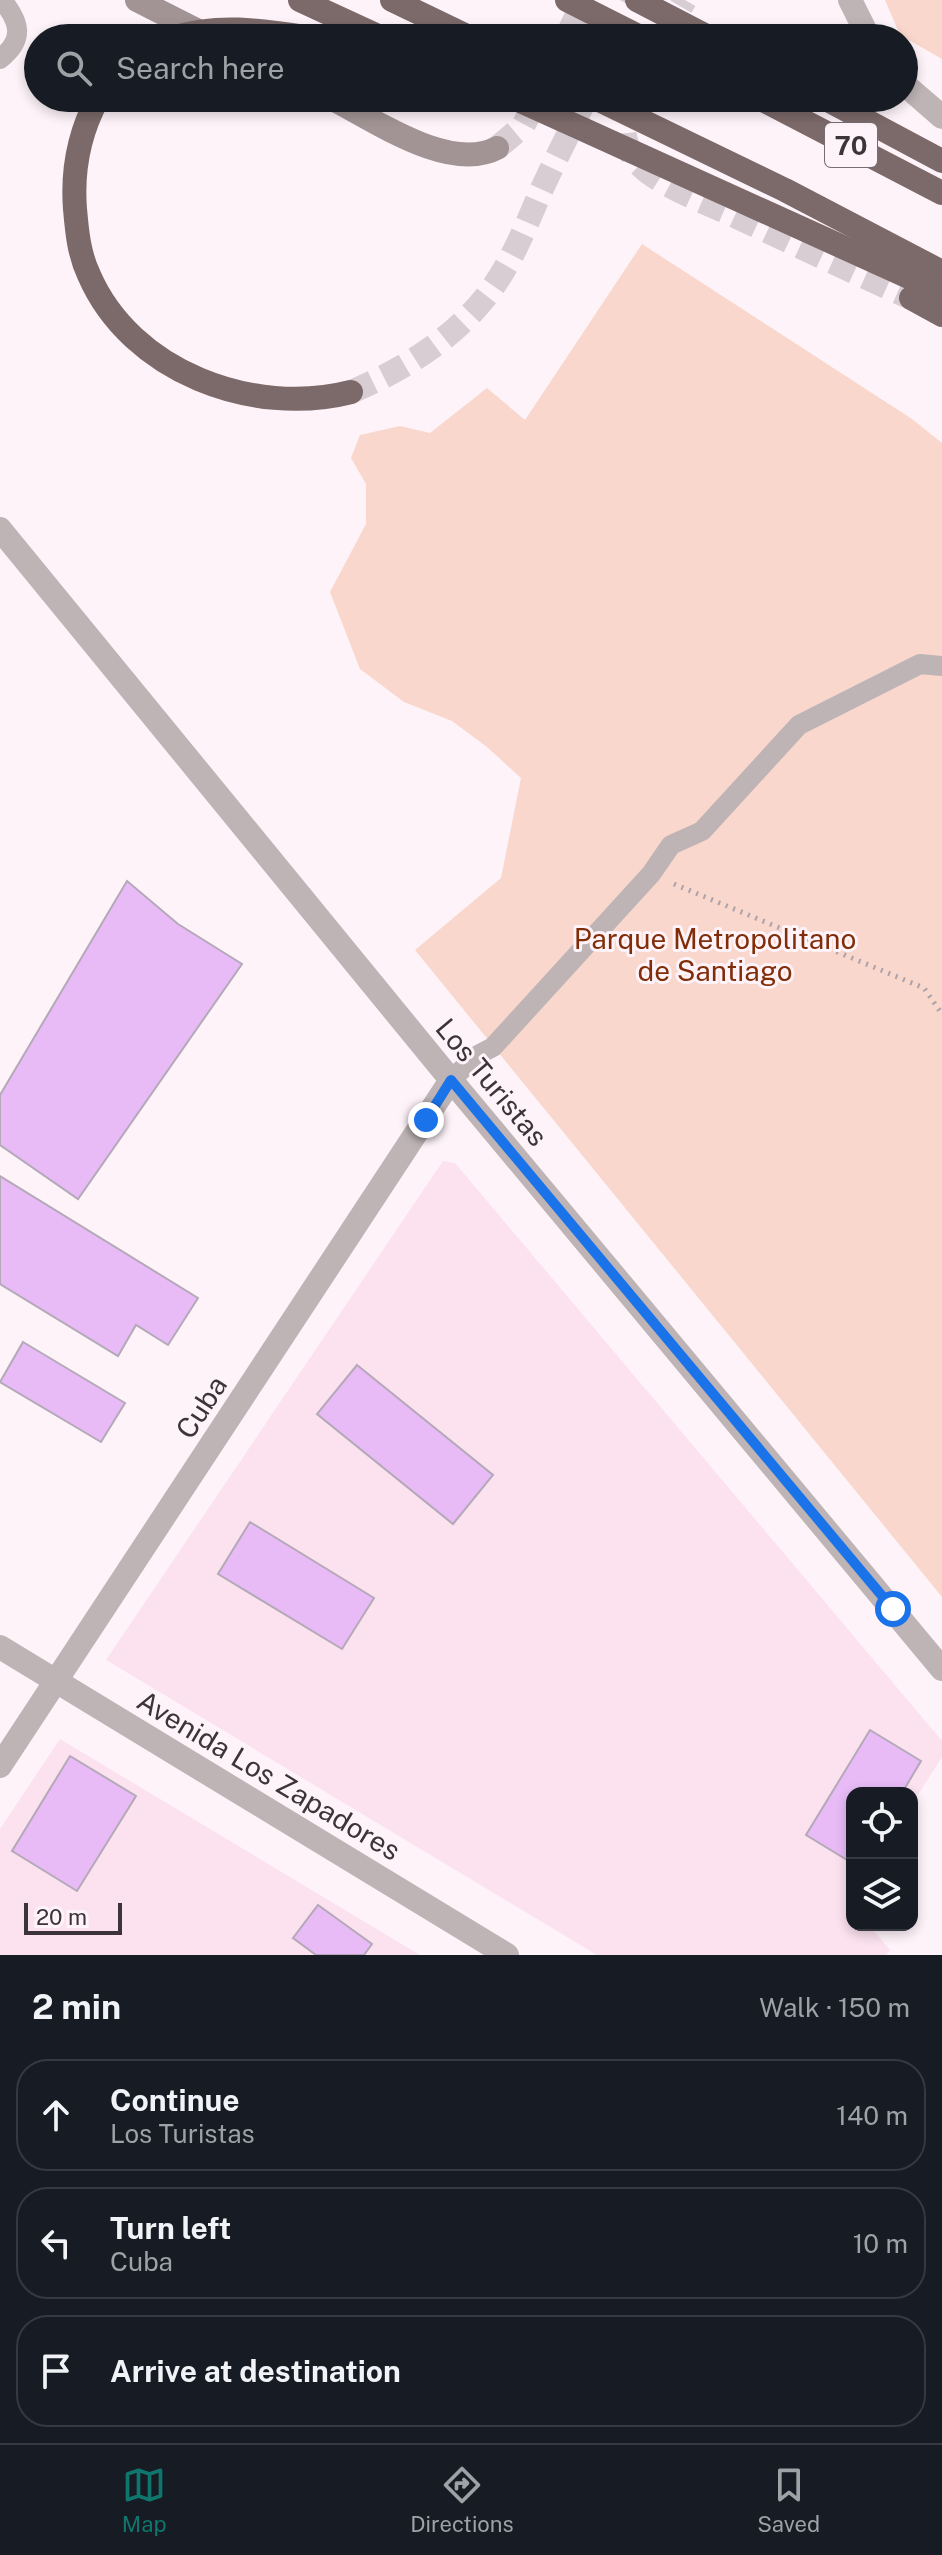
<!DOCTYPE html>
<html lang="en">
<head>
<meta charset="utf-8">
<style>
	:root { --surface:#171b24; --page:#20242c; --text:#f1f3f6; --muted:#9ea1a6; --line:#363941; --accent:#0f766e }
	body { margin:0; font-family:"Public Sans",sans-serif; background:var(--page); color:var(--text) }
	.controls { position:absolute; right:24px; bottom:24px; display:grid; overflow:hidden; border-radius:16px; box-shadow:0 4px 12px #0003 }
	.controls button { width:72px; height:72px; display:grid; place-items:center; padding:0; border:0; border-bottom:2px solid var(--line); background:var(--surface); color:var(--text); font:40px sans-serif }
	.scale { position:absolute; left:24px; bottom:20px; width:98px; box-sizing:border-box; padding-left:8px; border:4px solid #3c3438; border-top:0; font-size:22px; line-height:28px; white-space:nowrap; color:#3c3438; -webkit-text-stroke:6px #fef3f9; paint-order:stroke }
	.stop { position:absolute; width:24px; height:24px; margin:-18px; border:6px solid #1a73e8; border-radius:50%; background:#fff }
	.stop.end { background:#1a73e8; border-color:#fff; box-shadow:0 2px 8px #0008 }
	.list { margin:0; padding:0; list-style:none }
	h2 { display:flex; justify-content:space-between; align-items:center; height:104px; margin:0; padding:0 32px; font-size:34px }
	h2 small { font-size:26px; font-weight:400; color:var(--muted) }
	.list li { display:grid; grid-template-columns:52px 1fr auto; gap:24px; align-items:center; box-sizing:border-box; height:112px; margin:0 16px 16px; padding:0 16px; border:2px solid var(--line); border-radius:32px }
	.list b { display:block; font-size:30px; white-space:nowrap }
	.list p { margin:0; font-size:26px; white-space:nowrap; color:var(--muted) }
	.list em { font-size:26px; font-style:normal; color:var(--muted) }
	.icon { flex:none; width:44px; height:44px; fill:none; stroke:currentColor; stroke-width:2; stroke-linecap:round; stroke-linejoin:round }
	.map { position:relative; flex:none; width:942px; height:1955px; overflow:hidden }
	.search { position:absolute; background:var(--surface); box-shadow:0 4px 12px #0003; left:24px; right:24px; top:24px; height:88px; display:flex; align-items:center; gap:20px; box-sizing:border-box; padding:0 28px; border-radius:44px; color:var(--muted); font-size:30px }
	.sheet { height:488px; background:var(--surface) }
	nav { display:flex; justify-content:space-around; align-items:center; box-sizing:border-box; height:112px; border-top:2px solid var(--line); background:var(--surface); font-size:22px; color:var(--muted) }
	nav a { display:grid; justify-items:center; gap:4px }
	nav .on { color:var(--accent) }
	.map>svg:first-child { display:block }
	.built { fill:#fce1ef }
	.green { fill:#f9d7cc }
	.building { fill:#e8bbf7; stroke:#b4a9b8; stroke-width:2 }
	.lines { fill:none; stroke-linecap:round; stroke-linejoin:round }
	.secondary-tunnel { stroke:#d7cdd2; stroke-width:24; stroke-dasharray:24 12; stroke-linecap:butt }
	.motorway-tunnel { stroke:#d7cdd2; stroke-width:24; stroke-dasharray:24 12; stroke-linecap:butt }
	.path { stroke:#aca2a8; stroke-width:5; stroke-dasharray:2 6; stroke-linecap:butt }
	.service { stroke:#beb4b5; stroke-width:20 }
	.minor { stroke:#beb4b5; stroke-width:24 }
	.tertiary { stroke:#beb4b5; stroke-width:24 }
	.secondary { stroke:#a29495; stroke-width:24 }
	.motorway { stroke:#7c696a; stroke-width:24 }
	.motorway-bridge { stroke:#7c696a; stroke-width:24 }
	.route { stroke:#1a73e8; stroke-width:10 }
	.labels { text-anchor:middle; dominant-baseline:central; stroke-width:6; stroke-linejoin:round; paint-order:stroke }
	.shield { fill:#fef3f9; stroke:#766d72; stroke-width:2 }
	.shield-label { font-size:26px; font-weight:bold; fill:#3c3438 }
	.park-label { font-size:28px; fill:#802d08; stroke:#fef3f9 }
	.street-label { font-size:28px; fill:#3c3438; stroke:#fef3f9 }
</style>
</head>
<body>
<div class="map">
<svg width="942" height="1955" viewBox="0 0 942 1955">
	<rect width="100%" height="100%" fill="#fef3f9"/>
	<g class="built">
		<path d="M443,1161L455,1163L942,1741V1757L912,1804V1793H852V1897L849,1901L852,1905V1925H869L890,1950L886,1955H597L106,1660Z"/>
		<path d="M60,1739L420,1955H0V1829Z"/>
	</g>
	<g class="green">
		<path d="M885,0H942V59L900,35Z"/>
		<path d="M642,244L912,419L942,443V1597L415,950L501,878L521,778L487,747L452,721L404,702L360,669L330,592L366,524V484L351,458L360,435L400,426L430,433L487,388L525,420Z"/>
	</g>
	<g class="building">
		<path d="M127,881L178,924L242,964L78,1199L0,1145V1095Z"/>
		<path d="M0,1176L198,1298L168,1345L136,1325L118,1356L0,1284Z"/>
		<path d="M23,1342L125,1403L101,1442L0,1382Z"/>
		<path d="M357,1365L493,1475L453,1524L317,1414Z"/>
		<path d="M250,1522L374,1598L342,1649L218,1574Z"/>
		<path d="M870,1730L921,1761L902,1793H852V1863L806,1835Z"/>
		<path d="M70,1756L136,1796L77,1891L12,1851Z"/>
		<path d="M318,1905L372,1944L364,1955H316L293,1938Z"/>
	</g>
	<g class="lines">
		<g class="secondary-tunnel">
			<path d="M566,38L584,0"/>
			<path d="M497,148L523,126L538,98"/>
		</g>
		<g class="motorway-tunnel">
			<path d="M615,38L634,0"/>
			<path d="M663,38L685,0"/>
			<path d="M630,98C622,119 621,144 637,162C657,185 705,202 733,215C792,243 851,271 911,298"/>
			<path d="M351,392C402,370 449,342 484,299C510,267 525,228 541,191C555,160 571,129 586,98"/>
		</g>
		<path class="path" d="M674,884L924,988L942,1014"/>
		<g class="service">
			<path d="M0,59C25,39 20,22 2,0"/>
			<path d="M451,1080L476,1056L493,1047L651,874L671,845L702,831L799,725L920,664L942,666"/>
		</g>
		<g class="minor">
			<path d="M0,529L451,1080L942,1669"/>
			<path d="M0,1647L507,1955"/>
			<path d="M0,1766L451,1080"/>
		</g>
		<g class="tertiary">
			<path d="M850,0L869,38"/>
			<path d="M904,84L942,117"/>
		</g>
		<g class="secondary">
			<path d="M137,0L210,37"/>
			<path d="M331,98C374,120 450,173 497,148"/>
		</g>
		<g class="motorway">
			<path d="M300,0L382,38"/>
			<path d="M392,0L471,38"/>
			<path d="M637,0L710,38"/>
			<path d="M98,98C79,133 72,170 75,209C77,232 79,254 89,275C131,372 253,417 351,392"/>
			<path d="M595,98L785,190L942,272"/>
			<path d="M759,98L942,193"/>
			<path d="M824,98L942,161"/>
			<path d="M911,298L942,315"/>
		</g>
		<g class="motorway-bridge">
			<path d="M567,0L642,38"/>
			<path d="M173,38C220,23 265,31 312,38"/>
			<path d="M514,98L942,292"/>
		</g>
	</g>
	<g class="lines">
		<path class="route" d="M426,1120L451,1080L893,1609"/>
	</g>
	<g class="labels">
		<rect class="shield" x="825" y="123" width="52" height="44" rx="6"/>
		<g class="shield-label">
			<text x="851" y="145">70</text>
		</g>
		<g class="park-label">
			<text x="715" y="938">Parque Metropolitano<tspan x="715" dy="32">de Santiago</tspan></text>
		</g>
		<g class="street-label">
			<text transform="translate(492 1082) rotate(50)">Los Turistas</text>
			<text transform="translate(201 1407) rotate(-57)">Cuba</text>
			<text transform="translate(269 1775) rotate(31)">Avenida Los Zapadores</text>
		</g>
	</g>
</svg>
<div class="controls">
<button><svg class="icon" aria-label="locate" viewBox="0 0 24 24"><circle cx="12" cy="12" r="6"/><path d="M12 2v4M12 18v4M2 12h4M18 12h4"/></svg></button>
<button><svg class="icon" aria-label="layers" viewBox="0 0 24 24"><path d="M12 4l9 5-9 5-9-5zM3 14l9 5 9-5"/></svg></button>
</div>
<div class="scale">20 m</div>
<div class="stop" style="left:893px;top:1609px"></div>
<div class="stop end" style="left:426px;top:1120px"></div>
<div class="search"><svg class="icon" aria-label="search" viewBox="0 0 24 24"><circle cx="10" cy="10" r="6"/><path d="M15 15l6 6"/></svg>Search here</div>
</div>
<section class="sheet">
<h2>2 min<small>Walk · 150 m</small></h2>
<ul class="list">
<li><svg class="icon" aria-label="ahead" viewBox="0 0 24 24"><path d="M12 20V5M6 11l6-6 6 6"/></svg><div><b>Continue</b><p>Los Turistas</p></div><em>140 m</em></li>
<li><svg class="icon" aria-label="left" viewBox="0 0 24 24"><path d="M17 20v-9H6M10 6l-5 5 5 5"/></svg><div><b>Turn left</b><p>Cuba</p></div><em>10 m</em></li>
<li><svg class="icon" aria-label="arrive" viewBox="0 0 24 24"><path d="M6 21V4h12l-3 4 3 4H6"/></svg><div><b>Arrive at destination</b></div></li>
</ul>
</section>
<nav>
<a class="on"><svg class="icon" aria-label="map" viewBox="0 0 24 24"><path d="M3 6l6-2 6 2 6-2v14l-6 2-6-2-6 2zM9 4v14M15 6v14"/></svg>Map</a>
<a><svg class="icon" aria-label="directions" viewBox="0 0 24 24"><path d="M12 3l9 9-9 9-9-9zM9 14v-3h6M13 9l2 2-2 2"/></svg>Directions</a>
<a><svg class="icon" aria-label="saved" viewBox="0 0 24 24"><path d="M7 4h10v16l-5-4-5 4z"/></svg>Saved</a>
</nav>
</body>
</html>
